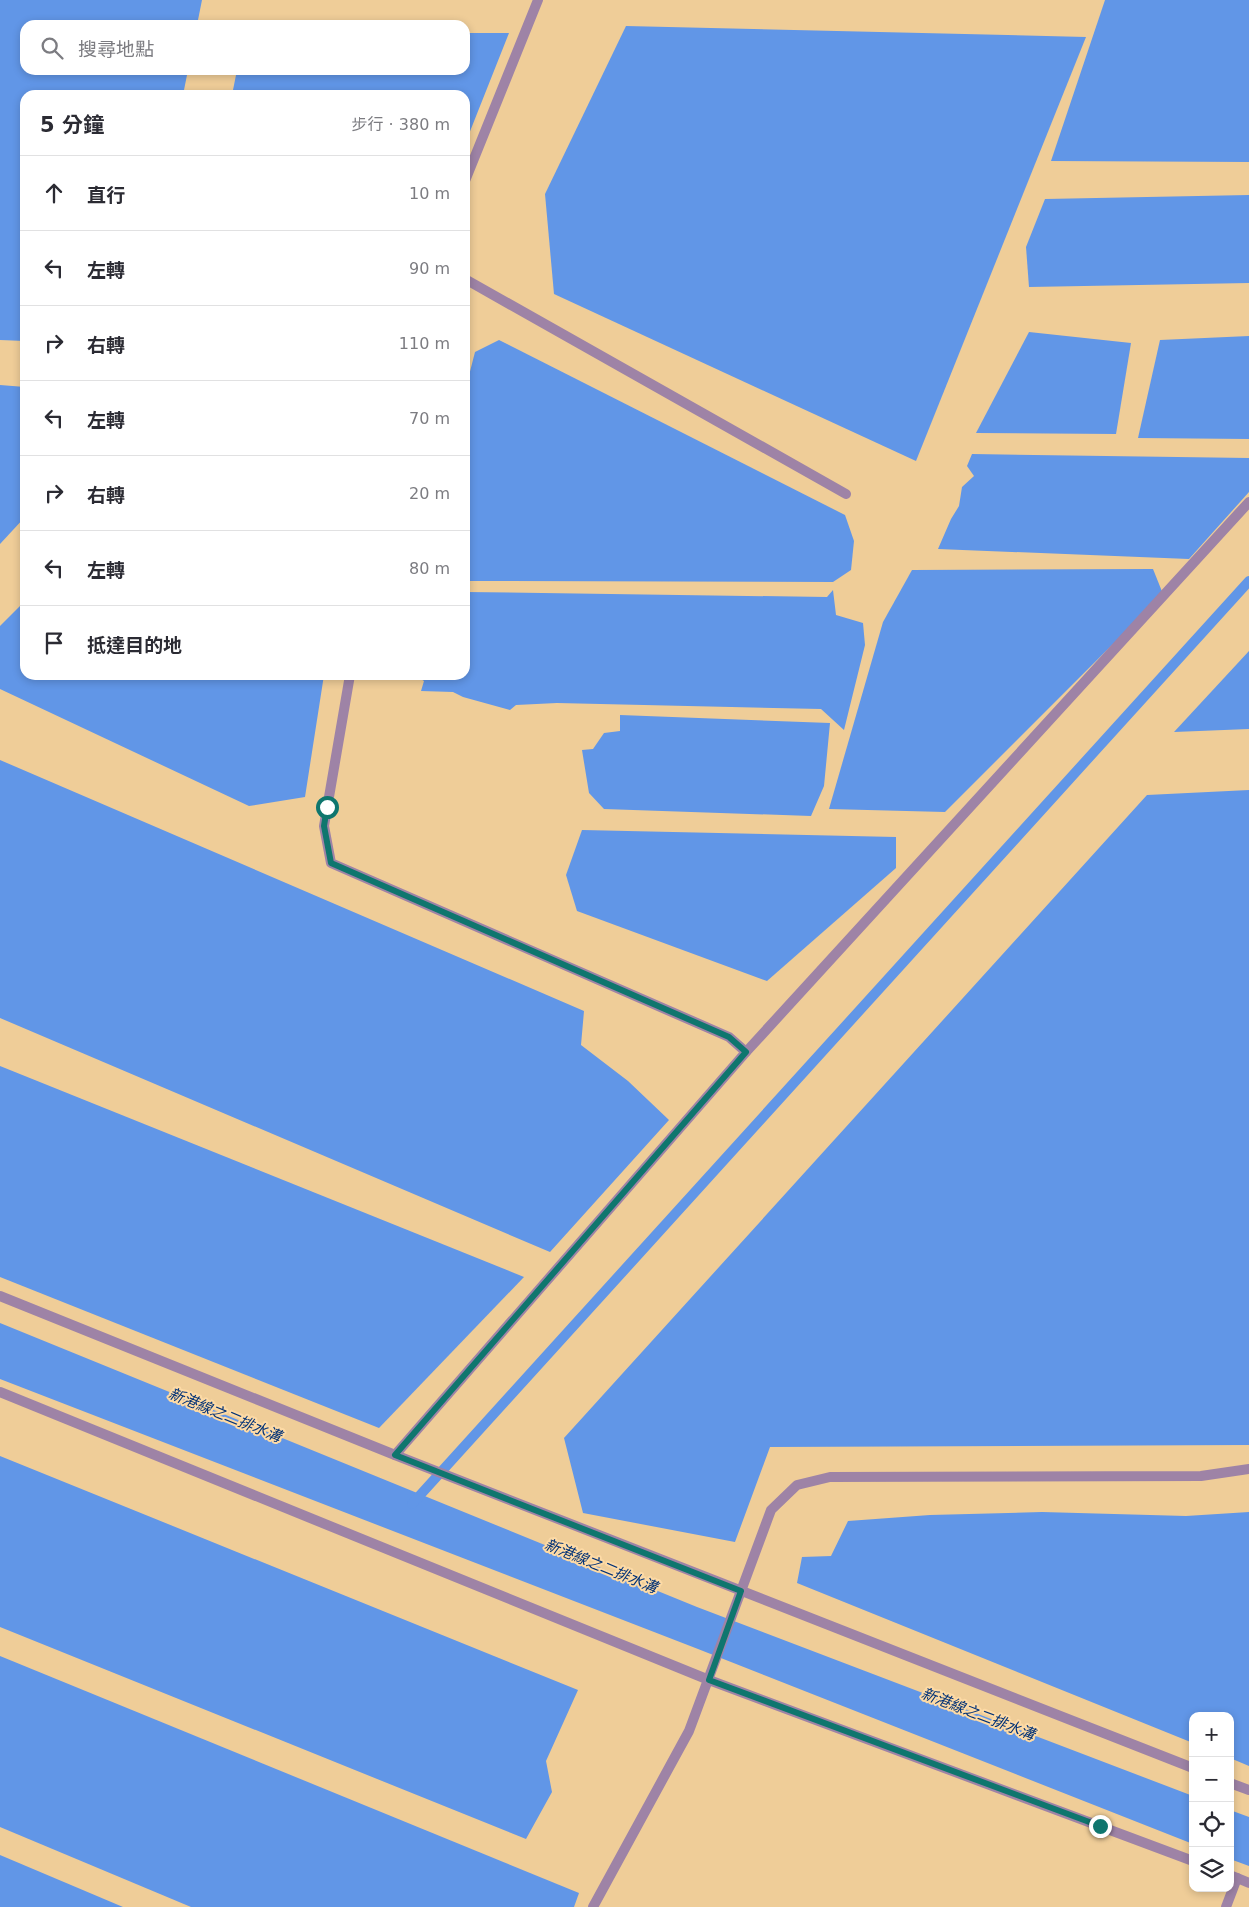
<!DOCTYPE html>
<html lang="zh-TW">
<head>
<meta charset="utf-8">
<style>
	:root { --surface:#fff; --page:#f7f7f7; --text:#2b2b33; --muted:#7c7c81; --line:#e1e1e2 }
	body { margin:0; font-family:"DejaVu Sans","Noto Sans TC",sans-serif; background:var(--page); color:var(--text) }
	.controls { position:absolute; right:15px; bottom:15px; display:grid; overflow:hidden; border-radius:10px; box-shadow:0 2px 8px #0003 }
	.controls button { width:45px; height:45px; display:grid; place-items:center; padding:0; border:0; border-bottom:1px solid var(--line); background:var(--surface); color:var(--text); font:25px sans-serif }
	.stop { position:absolute; width:15px; height:15px; margin:-11px; border:4px solid #0f766e; border-radius:50%; background:#fff }
	.stop.end { background:#0f766e; border-color:#fff; box-shadow:0 1px 5px #0008 }
	.list { margin:0; padding:0; list-style:none }
	h2 { display:flex; justify-content:space-between; align-items:center; height:65px; margin:0; padding:0 20px; font-size:21px }
	h2 small { font-size:16px; font-weight:400; color:var(--muted) }
	.list li { display:grid; grid-template-columns:32px 1fr auto; gap:15px; align-items:center; box-sizing:border-box; height:75px; padding:0 20px; border-top:1px solid var(--line) }
	.list b { display:block; font-size:19px; white-space:nowrap }
	.list em { font-size:16px; font-style:normal; color:var(--muted) }
	.icon { flex:none; width:28px; height:28px; fill:none; stroke:currentColor; stroke-width:2; stroke-linecap:round; stroke-linejoin:round }
	.map { position:relative; flex:none; width:1249px; height:1907px; overflow:hidden }
	.search { position:absolute; background:var(--surface); box-shadow:0 2px 8px #0003; left:20px; top:20px; width:450px; height:55px; display:flex; align-items:center; gap:12px; box-sizing:border-box; padding:0 18px; border-radius:15px; color:var(--muted); font-size:19px }
	.panel { position:absolute; background:var(--surface); box-shadow:0 2px 8px #0003; left:20px; top:90px; width:450px; height:590px; border-radius:15px }
	.map>svg:first-child { display:block }
	.water { fill:#6196e7 }
	.lines { fill:none; stroke-linecap:round; stroke-linejoin:round }
	.stream { stroke:#6196e7; stroke-width:10 }
	.service { stroke:#9e83a6; stroke-width:10 }
	.minor { stroke:#9e83a6; stroke-width:10 }
	.route { stroke:#0f766e; stroke-width:6 }
	.labels { text-anchor:middle; dominant-baseline:central; stroke-width:4; stroke-linejoin:round; paint-order:stroke }
	.water-label { font-size:15px; font-style:italic; fill:#003177; stroke:#fddaa5 }
</style>
</head>
<body>
<div class="map">
<svg width="1249" height="1907" viewBox="0 0 1249 1907">
	<rect width="100%" height="100%" fill="#efcd98"/>
	<g class="water">
		<path d="M0,0H202L197,25H25V70H188L183,95H25V341L0,340Z"/>
		<path d="M1105,0H1249V162L1051,161Z"/>
		<path d="M626,26L1086,37L916,461L554,294L545,194Z"/>
		<path d="M465,33H509L465,144V95H232L237,70H465Z"/>
		<path d="M1249,195V283L1029,287L1026,247L1045,199Z"/>
		<path d="M1029,332L1131,343L1116,434L976,433Z"/>
		<path d="M1249,336V439L1138,438L1160,340Z"/>
		<path d="M499,340L845,515L854,541L851,570L833,582L465,581V391L475,352Z"/>
		<path d="M0,385L25,387V517L0,544Z"/>
		<path d="M972,454L1249,458V492L1189,559L938,549L951,519L959,506L962,487L974,476L967,466Z"/>
		<path d="M1153,569L1163,594L945,812L829,809L883,622L912,570Z"/>
		<path d="M833,590L836,615L863,623L865,645L844,730L821,709L557,703L516,705L510,710L463,697L453,692L421,691L424,681L416,676L465,675V592L827,597Z"/>
		<path d="M25,601V675H324L305,797L249,806L0,689V626Z"/>
		<path d="M1249,651V729L1174,732Z"/>
		<path d="M620,715L830,723L824,786L811,816L604,809L589,793L582,750L593,749L604,733L620,731Z"/>
		<path d="M0,760L584,1011L581,1045L628,1081L669,1120L550,1252L0,1018Z"/>
		<path d="M1249,790V1445L770,1447L735,1542L583,1513L564,1438L1147,795Z"/>
		<path d="M582,830L896,837V868L767,981L577,911L566,875Z"/>
		<path d="M0,1066L524,1277L379,1428L0,1277Z"/>
		<path d="M0,1323L697,1607L1193,1796V1844L698,1649L0,1379Z"/>
		<path d="M0,1456L578,1690L546,1761L552,1792L526,1839L0,1627Z"/>
		<path d="M1042,1512L1186,1516L1249,1512V1766L1230,1758V1716H1193V1743L797,1583L802,1557L831,1556L848,1521L930,1515Z"/>
		<path d="M0,1656L579,1893L574,1907H191L0,1827Z"/>
		<path d="M1230,1810L1249,1817V1866L1230,1859Z"/>
		<path d="M0,1855L123,1907H0Z"/>
	</g>
	<g class="lines">
		<path class="stream" d="M412,1504L1249,581"/>
		<g class="service">
			<path d="M465,181L538,0"/>
			<path d="M465,279L846,494"/>
			<path d="M350,675L324,826L331,863L729,1037L746,1052L395,1455"/>
			<path d="M746,1052L1249,502"/>
			<path d="M0,1296L395,1455L1193,1768"/>
			<path d="M0,1392L709,1680L1193,1861"/>
			<path d="M741,1591L771,1510L797,1485L830,1477L1201,1476L1249,1469"/>
			<path d="M1230,1783L1249,1790"/>
			<path d="M1230,1875L1249,1883"/>
			<path d="M1226,1907L1237,1878"/>
		</g>
		<path class="minor" d="M593,1907L689,1731L741,1591"/>
	</g>
	<g class="lines">
		<path class="route" d="M327,807L324,826L331,863L729,1037L746,1052L395,1455L741,1591L709,1680L1100,1826"/>
	</g>
	<g class="labels">
		<g class="water-label">
			<text transform="translate(225 1415) rotate(22)">新港線之二排水溝</text>
			<text transform="translate(601 1566) rotate(22)">新港線之二排水溝</text>
			<text transform="translate(978 1714) rotate(21)">新港線之二排水溝</text>
		</g>
	</g>
</svg>
<div class="controls">
<button>+</button>
<button>−</button>
<button><svg class="icon" aria-label="locate" viewBox="0 0 24 24"><circle cx="12" cy="12" r="6"/><path d="M12 2v4M12 18v4M2 12h4M18 12h4"/></svg></button>
<button><svg class="icon" aria-label="layers" viewBox="0 0 24 24"><path d="M12 4l9 5-9 5-9-5zM3 14l9 5 9-5"/></svg></button>
</div>
<div class="stop" style="left:327px;top:807px"></div>
<div class="stop end" style="left:1100px;top:1826px"></div>
<div class="search"><svg class="icon" aria-label="search" viewBox="0 0 24 24"><circle cx="10" cy="10" r="6"/><path d="M15 15l6 6"/></svg>搜尋地點</div>
<section class="panel">
<h2>5 分鐘<small>步行 · 380 m</small></h2>
<ul class="list">
<li><svg class="icon" aria-label="ahead" viewBox="0 0 24 24"><path d="M12 20V5M6 11l6-6 6 6"/></svg><div><b>直行</b></div><em>10 m</em></li>
<li><svg class="icon" aria-label="left" viewBox="0 0 24 24"><path d="M17 20v-9H6M10 6l-5 5 5 5"/></svg><div><b>左轉</b></div><em>90 m</em></li>
<li><svg class="icon" aria-label="right" viewBox="0 0 24 24"><path d="M7 20v-9h11M14 6l5 5-5 5"/></svg><div><b>右轉</b></div><em>110 m</em></li>
<li><svg class="icon" aria-label="left" viewBox="0 0 24 24"><path d="M17 20v-9H6M10 6l-5 5 5 5"/></svg><div><b>左轉</b></div><em>70 m</em></li>
<li><svg class="icon" aria-label="right" viewBox="0 0 24 24"><path d="M7 20v-9h11M14 6l5 5-5 5"/></svg><div><b>右轉</b></div><em>20 m</em></li>
<li><svg class="icon" aria-label="left" viewBox="0 0 24 24"><path d="M17 20v-9H6M10 6l-5 5 5 5"/></svg><div><b>左轉</b></div><em>80 m</em></li>
<li><svg class="icon" aria-label="arrive" viewBox="0 0 24 24"><path d="M6 21V4h12l-3 4 3 4H6"/></svg><div><b>抵達目的地</b></div></li>
</ul>
</section>
</div>
</body>
</html>
